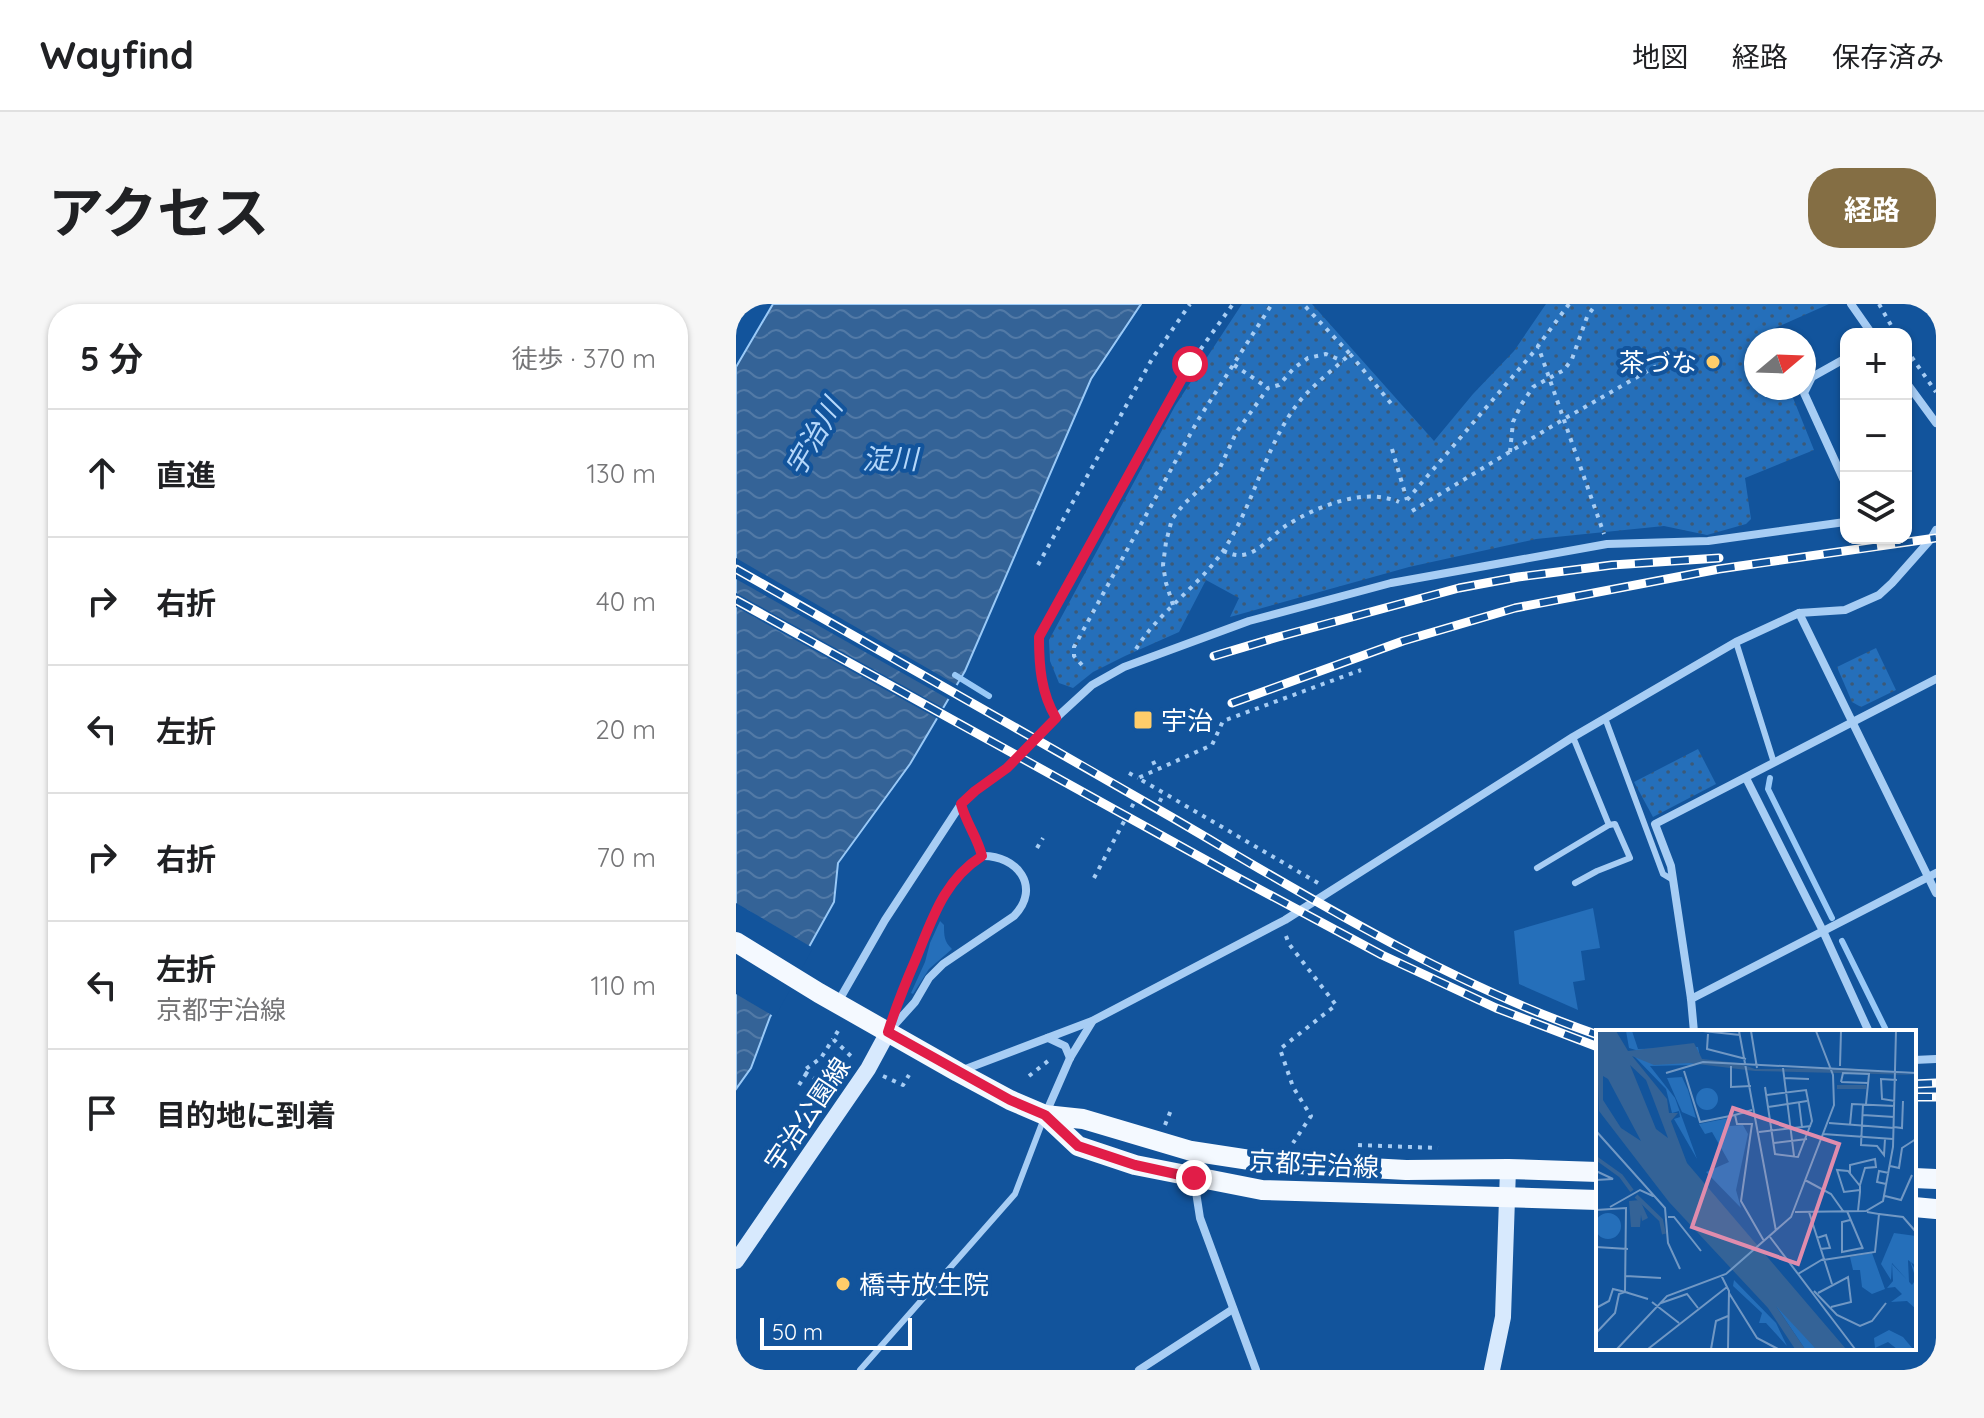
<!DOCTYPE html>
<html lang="ja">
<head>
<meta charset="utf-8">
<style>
	:root { --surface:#fff; --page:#f6f6f6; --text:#202124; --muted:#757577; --line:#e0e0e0; --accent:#846e44 }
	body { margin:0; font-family:Quicksand,"Noto Sans JP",sans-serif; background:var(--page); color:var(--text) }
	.controls { position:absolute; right:24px; top:24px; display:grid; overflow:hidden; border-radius:16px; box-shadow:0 2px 6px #0004 }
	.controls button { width:72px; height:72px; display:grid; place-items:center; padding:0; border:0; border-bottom:2px solid var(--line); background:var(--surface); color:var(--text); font:40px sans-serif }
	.compass { position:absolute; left:1008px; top:24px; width:72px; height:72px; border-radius:50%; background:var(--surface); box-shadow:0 2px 6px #0004; rotate:71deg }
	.scale { position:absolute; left:24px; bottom:20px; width:152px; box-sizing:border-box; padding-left:8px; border:4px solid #fff; border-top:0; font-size:22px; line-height:28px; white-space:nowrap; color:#fff; -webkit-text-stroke:6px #12549c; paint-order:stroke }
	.stop { position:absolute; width:24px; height:24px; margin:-18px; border:6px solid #e11d48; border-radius:50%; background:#fff }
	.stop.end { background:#e11d48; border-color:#fff; box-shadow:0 2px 8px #0008 }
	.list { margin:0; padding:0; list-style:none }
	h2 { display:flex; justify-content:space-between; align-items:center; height:104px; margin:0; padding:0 32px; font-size:34px }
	h2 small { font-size:26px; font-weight:400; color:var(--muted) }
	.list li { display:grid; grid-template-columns:52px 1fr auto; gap:24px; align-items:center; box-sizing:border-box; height:128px; padding:0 32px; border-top:2px solid var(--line) }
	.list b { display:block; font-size:30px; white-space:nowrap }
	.list p { margin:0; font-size:26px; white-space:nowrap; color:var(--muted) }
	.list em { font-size:26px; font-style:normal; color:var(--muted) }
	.icon { flex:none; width:44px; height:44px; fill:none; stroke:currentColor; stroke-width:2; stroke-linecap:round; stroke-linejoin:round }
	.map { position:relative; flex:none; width:1200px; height:1066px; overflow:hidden; border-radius:32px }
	header { display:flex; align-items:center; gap:48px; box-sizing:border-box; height:112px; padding:0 40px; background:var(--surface); border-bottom:2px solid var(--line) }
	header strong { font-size:38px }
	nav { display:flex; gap:44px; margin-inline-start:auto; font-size:28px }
	.intro { display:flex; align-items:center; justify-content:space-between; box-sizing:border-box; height:192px; padding:0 48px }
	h1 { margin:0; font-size:56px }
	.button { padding:20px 36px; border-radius:32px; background:var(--accent); color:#fff; font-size:28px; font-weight:700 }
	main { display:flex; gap:48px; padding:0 48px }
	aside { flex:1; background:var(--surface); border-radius:32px; box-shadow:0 2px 6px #0004 }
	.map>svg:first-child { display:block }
	.green { fill:#256fba }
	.park { fill:url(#park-dots) }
	.water { fill:url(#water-waves); stroke:#99c9f7; stroke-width:2 }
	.pier { fill:#12549c }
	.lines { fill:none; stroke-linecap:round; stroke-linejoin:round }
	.stream { stroke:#99c9f7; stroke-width:6 }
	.path { stroke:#a7cdf4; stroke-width:4; stroke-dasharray:4 6; stroke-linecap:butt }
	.lane { stroke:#a7cdf4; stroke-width:6 }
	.street { stroke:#a7cdf4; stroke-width:8 }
	.secondary { stroke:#d7e9fd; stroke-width:16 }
	.primary { stroke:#f4f9ff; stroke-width:20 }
	.rail-casing { stroke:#fff; stroke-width:9 }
	.rail { stroke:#12549c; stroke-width:6; stroke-dasharray:18; stroke-linecap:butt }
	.route { stroke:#e11d48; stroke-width:10 }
	.poi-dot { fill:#ffcd6a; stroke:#12549c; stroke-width:3 }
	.labels { text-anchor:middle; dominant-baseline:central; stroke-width:8; stroke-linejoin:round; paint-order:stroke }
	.poi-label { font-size:26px; fill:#fff; stroke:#12549c; text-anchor:start }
	.street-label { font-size:26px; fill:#fff; stroke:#12549c }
	.water-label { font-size:28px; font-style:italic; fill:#b4d7fa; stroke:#12549c }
	.inset-river { fill:none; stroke:#346397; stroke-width:4 }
	.inset-road { fill:none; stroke:#7198c4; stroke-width:2 }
	.view { fill:#e08cad; fill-opacity:0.15; stroke:#e08cad; stroke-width:4 }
	.inset-edge { fill:none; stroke:#fff; stroke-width:4 }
</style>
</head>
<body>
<header>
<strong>Wayfind</strong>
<nav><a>地図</a><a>経路</a><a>保存済み</a></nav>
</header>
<div class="intro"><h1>アクセス</h1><a class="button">経路</a></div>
<main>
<aside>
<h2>5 分<small>徒歩 · 370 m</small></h2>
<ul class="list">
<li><svg class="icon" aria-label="ahead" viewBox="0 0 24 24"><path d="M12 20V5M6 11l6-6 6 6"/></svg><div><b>直進</b></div><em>130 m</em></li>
<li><svg class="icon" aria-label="right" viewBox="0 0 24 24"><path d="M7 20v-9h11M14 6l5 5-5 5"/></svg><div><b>右折</b></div><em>40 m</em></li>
<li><svg class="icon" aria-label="left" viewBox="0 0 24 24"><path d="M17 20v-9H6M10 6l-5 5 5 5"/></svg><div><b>左折</b></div><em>20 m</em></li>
<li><svg class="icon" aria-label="right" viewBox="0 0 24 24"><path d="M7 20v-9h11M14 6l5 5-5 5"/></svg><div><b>右折</b></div><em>70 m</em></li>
<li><svg class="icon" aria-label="left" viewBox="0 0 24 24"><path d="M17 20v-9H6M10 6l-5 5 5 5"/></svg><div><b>左折</b><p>京都宇治線</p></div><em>110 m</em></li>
<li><svg class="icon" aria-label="arrive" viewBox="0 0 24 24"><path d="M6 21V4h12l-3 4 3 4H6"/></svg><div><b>目的地に到着</b></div></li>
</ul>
</aside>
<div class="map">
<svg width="1200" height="1066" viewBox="0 0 1200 1066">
	<defs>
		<pattern id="park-dots" width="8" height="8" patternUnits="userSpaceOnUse" patternTransform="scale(2)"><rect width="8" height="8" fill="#256fba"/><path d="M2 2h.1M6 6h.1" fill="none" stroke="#3c5a78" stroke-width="1.8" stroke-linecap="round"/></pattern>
		<pattern id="water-waves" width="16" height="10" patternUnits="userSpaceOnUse" patternTransform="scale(2)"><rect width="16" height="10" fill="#346397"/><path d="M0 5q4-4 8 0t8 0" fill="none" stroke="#527aa7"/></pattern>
	</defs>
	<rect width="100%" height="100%" fill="#12549c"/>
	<g class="green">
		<path d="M857,604L864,644L845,647L849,676L837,678L842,706L783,680L778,627Z"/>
		<path d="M204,617L208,621C208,631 208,638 216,645L193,665L177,690L175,689L189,658L194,639Z"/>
	</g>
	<g class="park">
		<path d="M506,0H576L698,137L737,90L778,47L810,0H1093L1030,28L1033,36H1020V84H1053L1078,146L1009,174L1015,215L1010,220L971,231L928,222L800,235L673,263L494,313L503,294L470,276L443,328L389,352L357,368L337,384L323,379L314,357L313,336L439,102Z"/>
		<path d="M1140,344L1160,386L1125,403L1116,398L1101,363Z"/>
		<path d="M962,445L980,480L917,513L898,478Z"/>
	</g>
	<path class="water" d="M37,0H405L355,75L229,367L174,460L102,559L98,598L34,713L15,764L0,785V63Z"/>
	<g class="pier">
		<path d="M0,254L224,383L216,397L0,275Z"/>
		<path d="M0,289L211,406L204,416L0,303Z"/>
		<path d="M0,599L77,644L39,713L0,690Z"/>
	</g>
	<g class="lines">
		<g class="stream">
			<path d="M219,371L253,392"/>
			<path d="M1034,474L1032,485L1096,614"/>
			<path d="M1106,637L1151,728"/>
		</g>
		<g class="path">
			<path d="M833,0L802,42L868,230"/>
			<path d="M1143,0L1160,30"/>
			<path d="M1170,45L1200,88"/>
			<path d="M614,50L658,103"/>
			<path d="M498,61L532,84"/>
			<path d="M656,145L671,196"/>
			<path d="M774,148L777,118L785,101L797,83L828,66L836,55L851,13L860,0"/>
			<path d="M671,196L802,43"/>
			<path d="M676,207L828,115L924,60"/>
			<path d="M487,247C496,250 501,253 511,250C526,246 538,229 551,221C582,202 628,183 663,198"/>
			<path d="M302,261L416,55L454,0"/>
			<path d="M437,301L430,279L427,261L430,238L436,215L448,200L482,168L500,129L532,84L543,81L558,64L572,54L590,50L607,57"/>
			<path d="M400,345C424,306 464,282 489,244C517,201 528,148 557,106C572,84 595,68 614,50L567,0"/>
			<path d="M346,361L338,352V343L462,116L536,0"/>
			<path d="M312,402L303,359V333L454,60L497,0"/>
			<path d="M417,457L421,466"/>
			<path d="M393,469L402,474"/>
			<path d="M301,544L307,534"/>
			<path d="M358,574L400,495L420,505L428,489"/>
			<path d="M582,579L402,474L476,441L487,417L625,366"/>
			<path d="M550,632L553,640L600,701L544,745L557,783L575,812L557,839"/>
			<path d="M102,727L97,735L118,755"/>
			<path d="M147,772L167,781L173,771"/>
			<path d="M293,772L312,757"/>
			<path d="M63,781L70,770"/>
			<path d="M97,787L67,767L85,754L97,735"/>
			<path d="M86,794L92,784"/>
			<path d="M429,821L435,806"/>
			<path d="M622,841L702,844"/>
		</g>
		<g class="lane">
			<path d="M0,10L6,0"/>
			<path d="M1000,338L1038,459"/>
			<path d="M869,414L927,570L937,576"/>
			<path d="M837,433L873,521L879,520L894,554L861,567L839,579"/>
			<path d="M801,564L873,521"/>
			<path d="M124,1066L279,890L308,814"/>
		</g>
		<g class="street">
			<path d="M1115,0L1136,30"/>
			<path d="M1110,54L1076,73L1068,89L1110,181"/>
			<path d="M1170,78L1200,119"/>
			<path d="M1063,309L1200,589"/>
			<path d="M1010,474L1087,627L1133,728"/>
			<path d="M225,500C230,519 242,534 246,552"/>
			<path d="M246,552C281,551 306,583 278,612L207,660L193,674L179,698L152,728C160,703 169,680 179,657C196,616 207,577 246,552Z"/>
			<path d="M955,695L1200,569"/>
			<path d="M102,698L149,616L225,500L239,487L271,464L320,414L356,381L388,363L513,317L655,279L871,240L972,237L1109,218L1110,216"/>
			<path d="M958,728L955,695L935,562L919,520L1200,375"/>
			<path d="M312,734L329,742L334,754"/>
			<path d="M1178,756L1200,755"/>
			<path d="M227,766L356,717L549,616L837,433L1000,338L1063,309L1109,306L1143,291L1156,279L1195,235L1200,226"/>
			<path d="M310,809L334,754L356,718"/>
			<path d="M458,875L464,914L520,1066"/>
			<path d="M403,1066L497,1005"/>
		</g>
		<g class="secondary">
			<path d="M0,957L132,765L152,728"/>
			<path d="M756,1066L767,1013L772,865"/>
		</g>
		<g class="primary">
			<path d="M0,638L83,689L222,768L274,796L309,811L347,815L455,847L527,858L670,866L772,865L862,868"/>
			<path d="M309,811L342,842L399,861L526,886L862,896"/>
			<path d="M1178,874L1200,875"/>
			<path d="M1178,903L1200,905"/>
		</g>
		<g class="rail-casing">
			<g id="rail">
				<path d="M0,265C145,348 292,430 437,514C574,594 711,679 862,731"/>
				<path d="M0,296L493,569L646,651L760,704L862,743"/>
				<path d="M478,352L542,333L723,284L782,273L876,261L983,254"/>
				<path d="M496,399L667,337L779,304L983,265L1200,234"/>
				<path d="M1178,780L1200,779"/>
				<path d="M1178,793H1200"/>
			</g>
		</g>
		<use href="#rail" class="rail"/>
	</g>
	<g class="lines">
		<path class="route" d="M454,60L303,333C303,362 305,389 320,414L271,464L239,487L225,500C230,519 242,534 246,552C207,577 196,616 179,657C169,680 160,703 152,728L274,796L309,811L342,842L399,861L458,874"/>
	</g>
	<g class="poi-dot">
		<circle cx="977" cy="58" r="8"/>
		<rect x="397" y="406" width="20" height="20" rx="4"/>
		<circle cx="107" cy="980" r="8"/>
	</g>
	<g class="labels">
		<g class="poi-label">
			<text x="961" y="58" text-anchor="end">茶づな</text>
			<text x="425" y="416">宇治</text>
			<text x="123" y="980">橋寺放生院</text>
		</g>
		<g class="street-label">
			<text transform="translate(71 810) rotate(-56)">宇治公園線</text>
			<text transform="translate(578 860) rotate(3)">京都宇治線</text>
		</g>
		<g class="water-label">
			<text transform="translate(77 133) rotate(-60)">宇治川</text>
			<text x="154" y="154">淀川</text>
		</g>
	</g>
	<g transform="translate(860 726)">
		<rect width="320" height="320" fill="#12549c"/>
		<path d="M30,1H36L42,19L102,17L104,27L96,35L54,36L79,68L101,129L78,89L84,87L83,81L76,83L70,59L38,26L43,21L33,18ZM-1 196a13 13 0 1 1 26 0a13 13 0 1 1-26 0ZM276,223L289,259L276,264L266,257L264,240H257L254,227Z" fill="#256fba"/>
		<path d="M100 69a11 11 0 1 1 22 0a11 11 0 1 1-22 0ZM298,203L320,206V236L312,230L313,252L296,233L295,250L285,234ZM314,231L320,241V279L311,271L295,272L306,264L299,257L291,258L297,251L296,234L316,255L320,249ZM138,250L180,293L191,316L170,293H163L166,283L137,256ZM293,300L307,307L317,319H301L292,312L279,318L278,308Z" fill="#256fba"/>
		<path d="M86,47L92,60L100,88L86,82L71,48ZM133,88L134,96L147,95L152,104L140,160L145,178L110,142L133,132L116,102L109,104L103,94ZM180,276H185L220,319H209Z" fill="#256fba"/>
		<path d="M0,1H20L32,21L98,13L106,29L142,33L159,39L248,38L320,45L159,41L93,33L58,35L36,26L71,69L73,83H82L75,91L91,133L250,319H220L180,276L209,319H199L172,278L73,172L3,81ZM34,35L50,50L72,108L60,99ZM7,46L12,49L45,111L25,98L7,70ZM44,170L52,188L46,191L45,185L44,197H35L33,171Z" fill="#346397" fill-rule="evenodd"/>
		<path class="inset-river" d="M241,57H270M0,128L25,146L36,161M40,166L65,190L68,204"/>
		<path class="inset-road" d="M60,1H91M107,1L144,5M143,1L180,201M155,1L161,38M112,4L111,19L150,29M135,36V57L155,56M244,36L245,1M187,38L198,126M88,41L104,92L139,85M70,43L107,32L320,43M188,48L213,49M245,52L247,43L273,44L270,74M245,52L272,53M169,57L179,124L202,127L216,91L210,60L171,65M299,71L286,69L285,49L301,50M203,73L206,97M267,74L265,115L281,116L288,125L289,109M172,77L211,71M156,80L139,85L141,94H156L145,171L168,211M267,85L298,87M233,93L298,98M254,95L256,74L299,76M298,97L306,98L307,71M0,101L69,178L72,213L84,239M163,102L215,96M227,104L297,109M178,113L211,109M294,136L303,138L306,118L320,109M0,141L17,149L0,150M254,143V135L279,129L280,137L269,138L264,155M209,150L235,164L247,181M290,154L281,152L283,141L293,143M289,166L305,170L316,145M14,177L44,160L57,166M0,180L30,178L29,262L52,269M251,181L267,219M262,181L264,162V156L252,141L241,140L248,162L264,160M199,182L270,181L287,171L297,117L300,1M213,182L236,254M283,184L307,187L320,202M72,187H78L105,221M254,190L246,192V222L266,218M174,207L259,319M221,208L230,205L234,218L224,219M0,217L32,219M227,230L279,222L283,184L271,182M202,244L227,229M125,245L133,261L132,319M30,246L65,248M218,261L241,285L264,296L276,291L290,273M133,263L161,308L182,319M222,263L252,247L255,272L235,277M56,272L83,293M65,273L91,264L102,278M0,278L13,271L17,259L29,262L23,264L19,283L0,303M21,319L71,266L130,244L195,187L238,75L237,45L220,1M52,319L131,257M115,319L120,291L132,286"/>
		<path class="view" d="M137,78L243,114L202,234L96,197Z"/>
		<rect width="320" height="320" class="inset-edge"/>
	</g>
</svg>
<div class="controls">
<button>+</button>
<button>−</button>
<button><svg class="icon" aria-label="layers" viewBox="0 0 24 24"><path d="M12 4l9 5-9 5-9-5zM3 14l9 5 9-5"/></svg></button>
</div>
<svg class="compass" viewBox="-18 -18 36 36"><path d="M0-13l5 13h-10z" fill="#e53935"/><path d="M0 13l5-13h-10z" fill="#757577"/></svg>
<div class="scale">50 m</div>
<div class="stop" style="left:454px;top:60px"></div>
<div class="stop end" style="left:458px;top:874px"></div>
</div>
</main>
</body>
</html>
